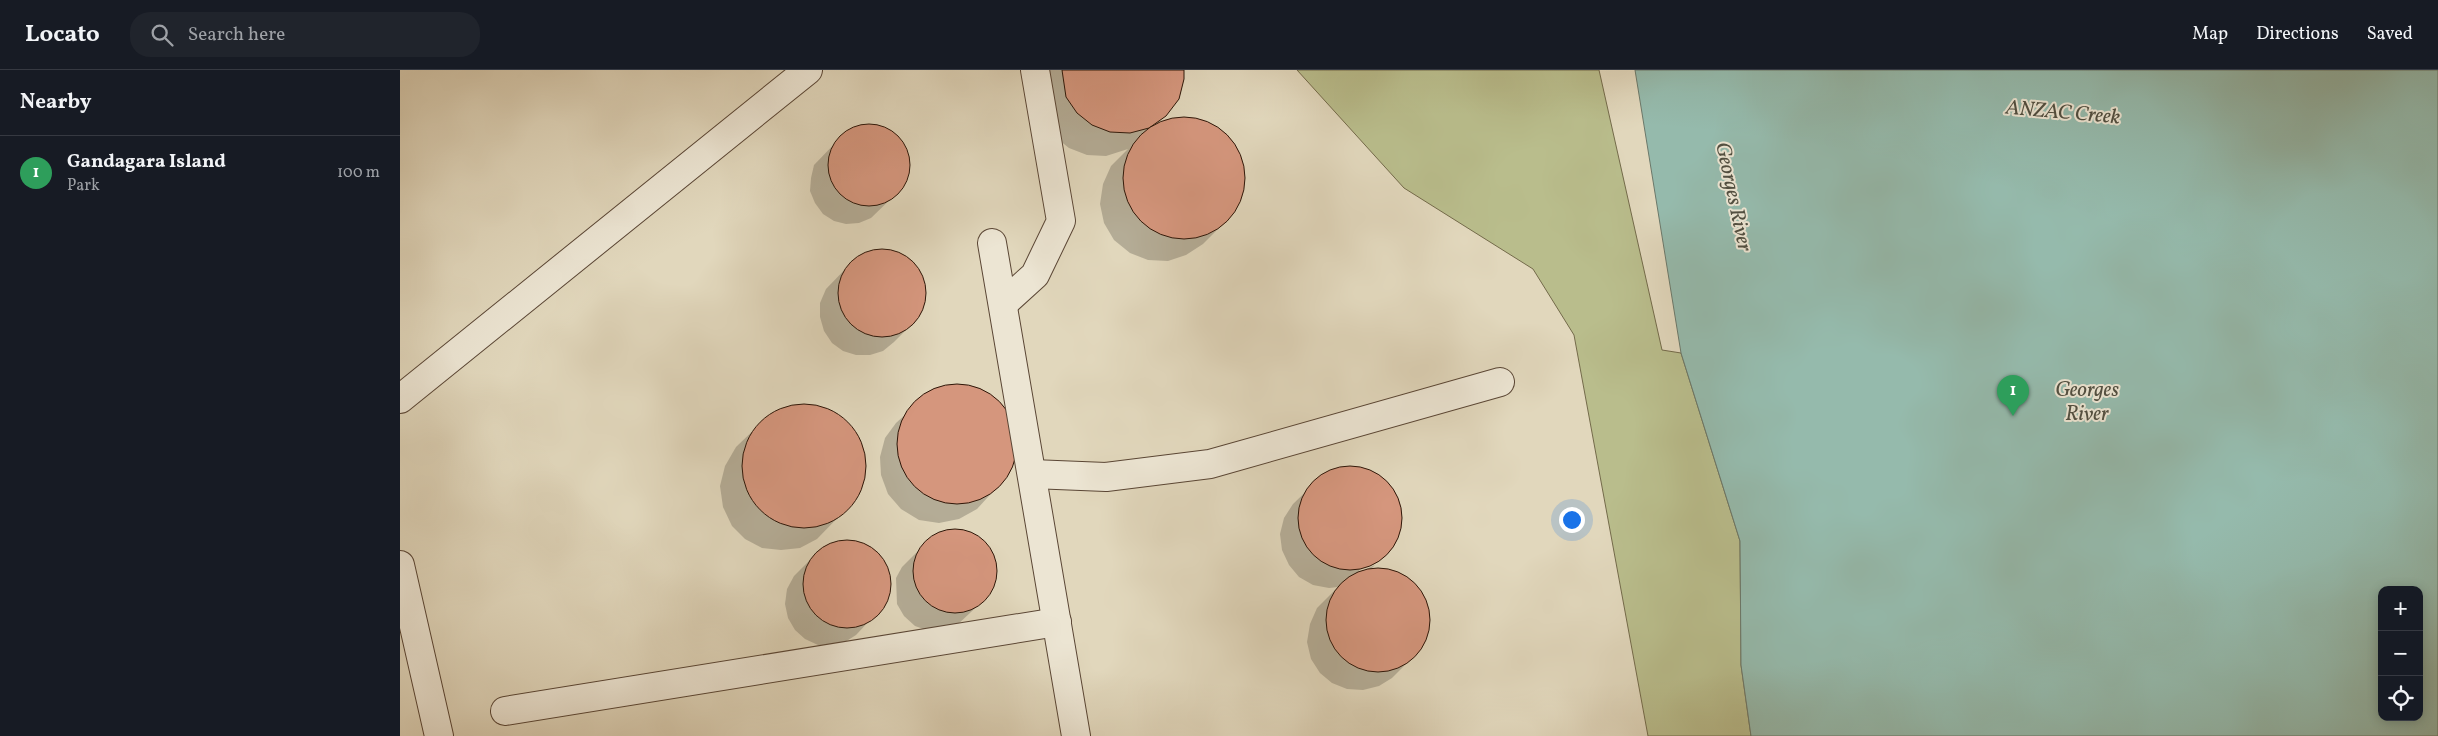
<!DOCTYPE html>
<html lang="en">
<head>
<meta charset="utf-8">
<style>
	:root { --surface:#171b24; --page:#20242c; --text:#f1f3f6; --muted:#9ea1a6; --line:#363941; --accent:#0b8043 }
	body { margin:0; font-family:Vollkorn,serif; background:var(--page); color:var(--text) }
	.controls { position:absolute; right:15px; bottom:15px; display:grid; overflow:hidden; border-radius:10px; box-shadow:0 2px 12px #0003 }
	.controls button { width:45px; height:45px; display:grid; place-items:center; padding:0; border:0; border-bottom:1px solid var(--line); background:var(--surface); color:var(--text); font:25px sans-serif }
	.you { position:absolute; left:1171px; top:449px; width:18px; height:18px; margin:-12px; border:4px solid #fff; border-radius:50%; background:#1a73e8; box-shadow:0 0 0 8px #1a73e833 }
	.badge { display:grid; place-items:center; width:32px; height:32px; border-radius:50%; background:var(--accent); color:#fff; font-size:16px; font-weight:700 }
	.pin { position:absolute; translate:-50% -41px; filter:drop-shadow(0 1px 2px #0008) }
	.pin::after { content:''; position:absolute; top:26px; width:18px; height:15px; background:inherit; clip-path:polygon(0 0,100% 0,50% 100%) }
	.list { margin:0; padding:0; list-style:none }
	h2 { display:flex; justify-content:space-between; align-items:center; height:65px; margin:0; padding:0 20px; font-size:21px }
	h2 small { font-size:16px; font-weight:400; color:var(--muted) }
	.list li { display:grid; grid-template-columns:32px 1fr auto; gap:15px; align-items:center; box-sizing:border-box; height:75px; padding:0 20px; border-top:1px solid var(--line) }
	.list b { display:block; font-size:19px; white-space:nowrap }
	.list p { margin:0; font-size:16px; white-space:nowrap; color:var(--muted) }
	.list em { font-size:16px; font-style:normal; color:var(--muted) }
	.icon { flex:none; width:28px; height:28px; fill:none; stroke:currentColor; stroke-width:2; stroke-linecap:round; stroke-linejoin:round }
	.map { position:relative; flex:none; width:2038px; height:666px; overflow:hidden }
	header { display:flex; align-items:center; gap:30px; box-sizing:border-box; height:70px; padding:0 25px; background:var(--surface); border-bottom:1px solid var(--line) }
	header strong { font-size:24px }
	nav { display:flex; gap:28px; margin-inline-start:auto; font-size:18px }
	.search { width:350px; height:45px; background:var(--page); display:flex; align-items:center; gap:12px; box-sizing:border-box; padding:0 18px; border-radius:20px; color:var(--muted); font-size:19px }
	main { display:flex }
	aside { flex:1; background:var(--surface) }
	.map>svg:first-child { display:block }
	.green { fill:#b9bd8c; stroke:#736a4a }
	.water { fill:#95baac; stroke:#6b786a; fill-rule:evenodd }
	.shadow { fill:#0003 }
	.building { fill:#d5967d; stroke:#2d1608 }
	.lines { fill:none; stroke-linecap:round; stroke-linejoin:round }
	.minor-casing { stroke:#5a4635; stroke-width:30 }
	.minor { stroke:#ece5d3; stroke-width:28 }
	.labels { text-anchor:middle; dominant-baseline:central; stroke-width:4; stroke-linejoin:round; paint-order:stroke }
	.water-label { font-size:21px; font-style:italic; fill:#514f41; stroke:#ece5d3 }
</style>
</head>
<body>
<header>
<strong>Locato</strong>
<div class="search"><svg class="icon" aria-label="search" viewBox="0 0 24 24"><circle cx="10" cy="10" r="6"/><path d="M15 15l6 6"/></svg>Search here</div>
<nav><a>Map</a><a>Directions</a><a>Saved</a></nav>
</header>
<main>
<aside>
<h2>Nearby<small></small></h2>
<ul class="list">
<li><span class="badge" style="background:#2e9e5b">1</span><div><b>Gandagara Island</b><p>Park</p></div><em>100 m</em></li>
</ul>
</aside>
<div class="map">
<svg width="2038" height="666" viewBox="0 0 2038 666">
	<rect width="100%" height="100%" fill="#e1d7bc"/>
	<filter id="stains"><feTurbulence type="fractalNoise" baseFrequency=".004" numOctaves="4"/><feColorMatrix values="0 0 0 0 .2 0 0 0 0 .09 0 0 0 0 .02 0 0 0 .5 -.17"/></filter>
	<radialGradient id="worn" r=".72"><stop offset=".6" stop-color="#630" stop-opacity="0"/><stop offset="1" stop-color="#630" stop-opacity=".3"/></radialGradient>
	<path class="green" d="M897,0H1199L1262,280L1281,283L1340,471L1341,595L1351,666H1248L1174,265L1133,199L1004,118Z"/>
	<path class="water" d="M1235,0H2038V666H1351L1341,595L1340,471L1281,283ZM1982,520H2019V647H1982Z"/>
	<g class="shadow">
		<path d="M645,0H782L765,46L756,55L766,50L786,48L805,52L822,62L835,77L842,96L843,115L837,134L826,151L803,174L786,185L768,191L748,190L730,183L714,170L704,153L700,134L703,114L711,96L728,79L706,86L687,85L669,78L654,66Z"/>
		<path d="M465,56L479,57L490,62L500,71L506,83L508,96L506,109L500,120L471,148L459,153L446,154L434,151L423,144L415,133L410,121L411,108L414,95L442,66L453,59Z"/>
		<path d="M482,179L497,182L509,189L519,200L524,214L525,229L521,242L513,253L494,272L483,281L470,285H456L443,281L432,273L424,261L420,247V233L426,219L455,189L468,182Z"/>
		<path d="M548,316H567L585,322L600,334L611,349L615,386L609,404L577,439L559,449L539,453L519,450L501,439L488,424L481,405L480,387L485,368L496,353L530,322Z"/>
		<path d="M397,335L417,337L437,344L453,359L462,377L465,396L462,415L453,432L417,469L400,478L381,480L362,478L345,469L332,456L323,437L320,416L325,396L336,377L360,354L377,342Z"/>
		<path d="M939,398H956L973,403L987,413L997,427L1001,444L1000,462L992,477L977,492L959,500L960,502L975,495L971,499L983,498L1000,504L1014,514L1024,529L1029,546L1028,562L1021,577L1011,589L992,608L979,616L963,620L947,619L932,613L920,603L911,589L907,572L910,554L917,538L938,517L929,518L913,515L899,507L889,495L882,480L880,464L884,448L893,434L924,404Z"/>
		<path d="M554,460L567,462L579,468L588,477L594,489L595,501L593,515L586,528L556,556L529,561L515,556L504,546L497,534L496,508L502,497L530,469L542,462Z"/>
		<path d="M451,471L465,475L477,483L485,494L489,508V522L484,535L456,565L445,572L431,576L418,575L405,569L395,560L388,548L385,534L387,519L394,506L423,477L436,472Z"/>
	</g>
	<g class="building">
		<path d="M662,0H784V9L779,29L766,46L749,58L730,63L710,62L692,55L677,43L666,27Z"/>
		<circle cx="784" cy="108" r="61"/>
		<circle cx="469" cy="95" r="41"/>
		<circle cx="482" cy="223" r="44"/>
		<circle cx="557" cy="374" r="60"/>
		<circle cx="404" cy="396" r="62"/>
		<circle cx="950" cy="448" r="52"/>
		<circle cx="555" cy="501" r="42"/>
		<circle cx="447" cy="514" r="44"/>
		<circle cx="978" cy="550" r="52"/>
	</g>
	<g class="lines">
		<g class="minor-casing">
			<g id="minor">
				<path d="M592,173L676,666"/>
				<path d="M603,234L635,205L661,151L635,0"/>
				<path d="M0,329L408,0"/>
				<path d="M632,404L706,407L810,394L1100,312"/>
				<path d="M0,495L39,666"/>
				<path d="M105,641L657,552"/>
			</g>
		</g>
		<use href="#minor" class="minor"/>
	</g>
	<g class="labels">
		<g class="water-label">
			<text transform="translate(1663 43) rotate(5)">ANZAC Creek</text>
			<text transform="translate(1333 127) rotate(78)">Georges River</text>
			<text x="1687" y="320">Georges<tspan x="1687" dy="24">River</tspan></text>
		</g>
	</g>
	<rect width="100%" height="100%" filter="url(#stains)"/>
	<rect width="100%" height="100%" fill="url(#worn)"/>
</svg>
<div class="controls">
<button>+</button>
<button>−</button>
<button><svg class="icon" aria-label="locate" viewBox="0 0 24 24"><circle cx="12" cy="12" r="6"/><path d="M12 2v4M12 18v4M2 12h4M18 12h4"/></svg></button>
</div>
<div class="you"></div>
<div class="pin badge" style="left:1613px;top:346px;background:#2e9e5b">1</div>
</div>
</main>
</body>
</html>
